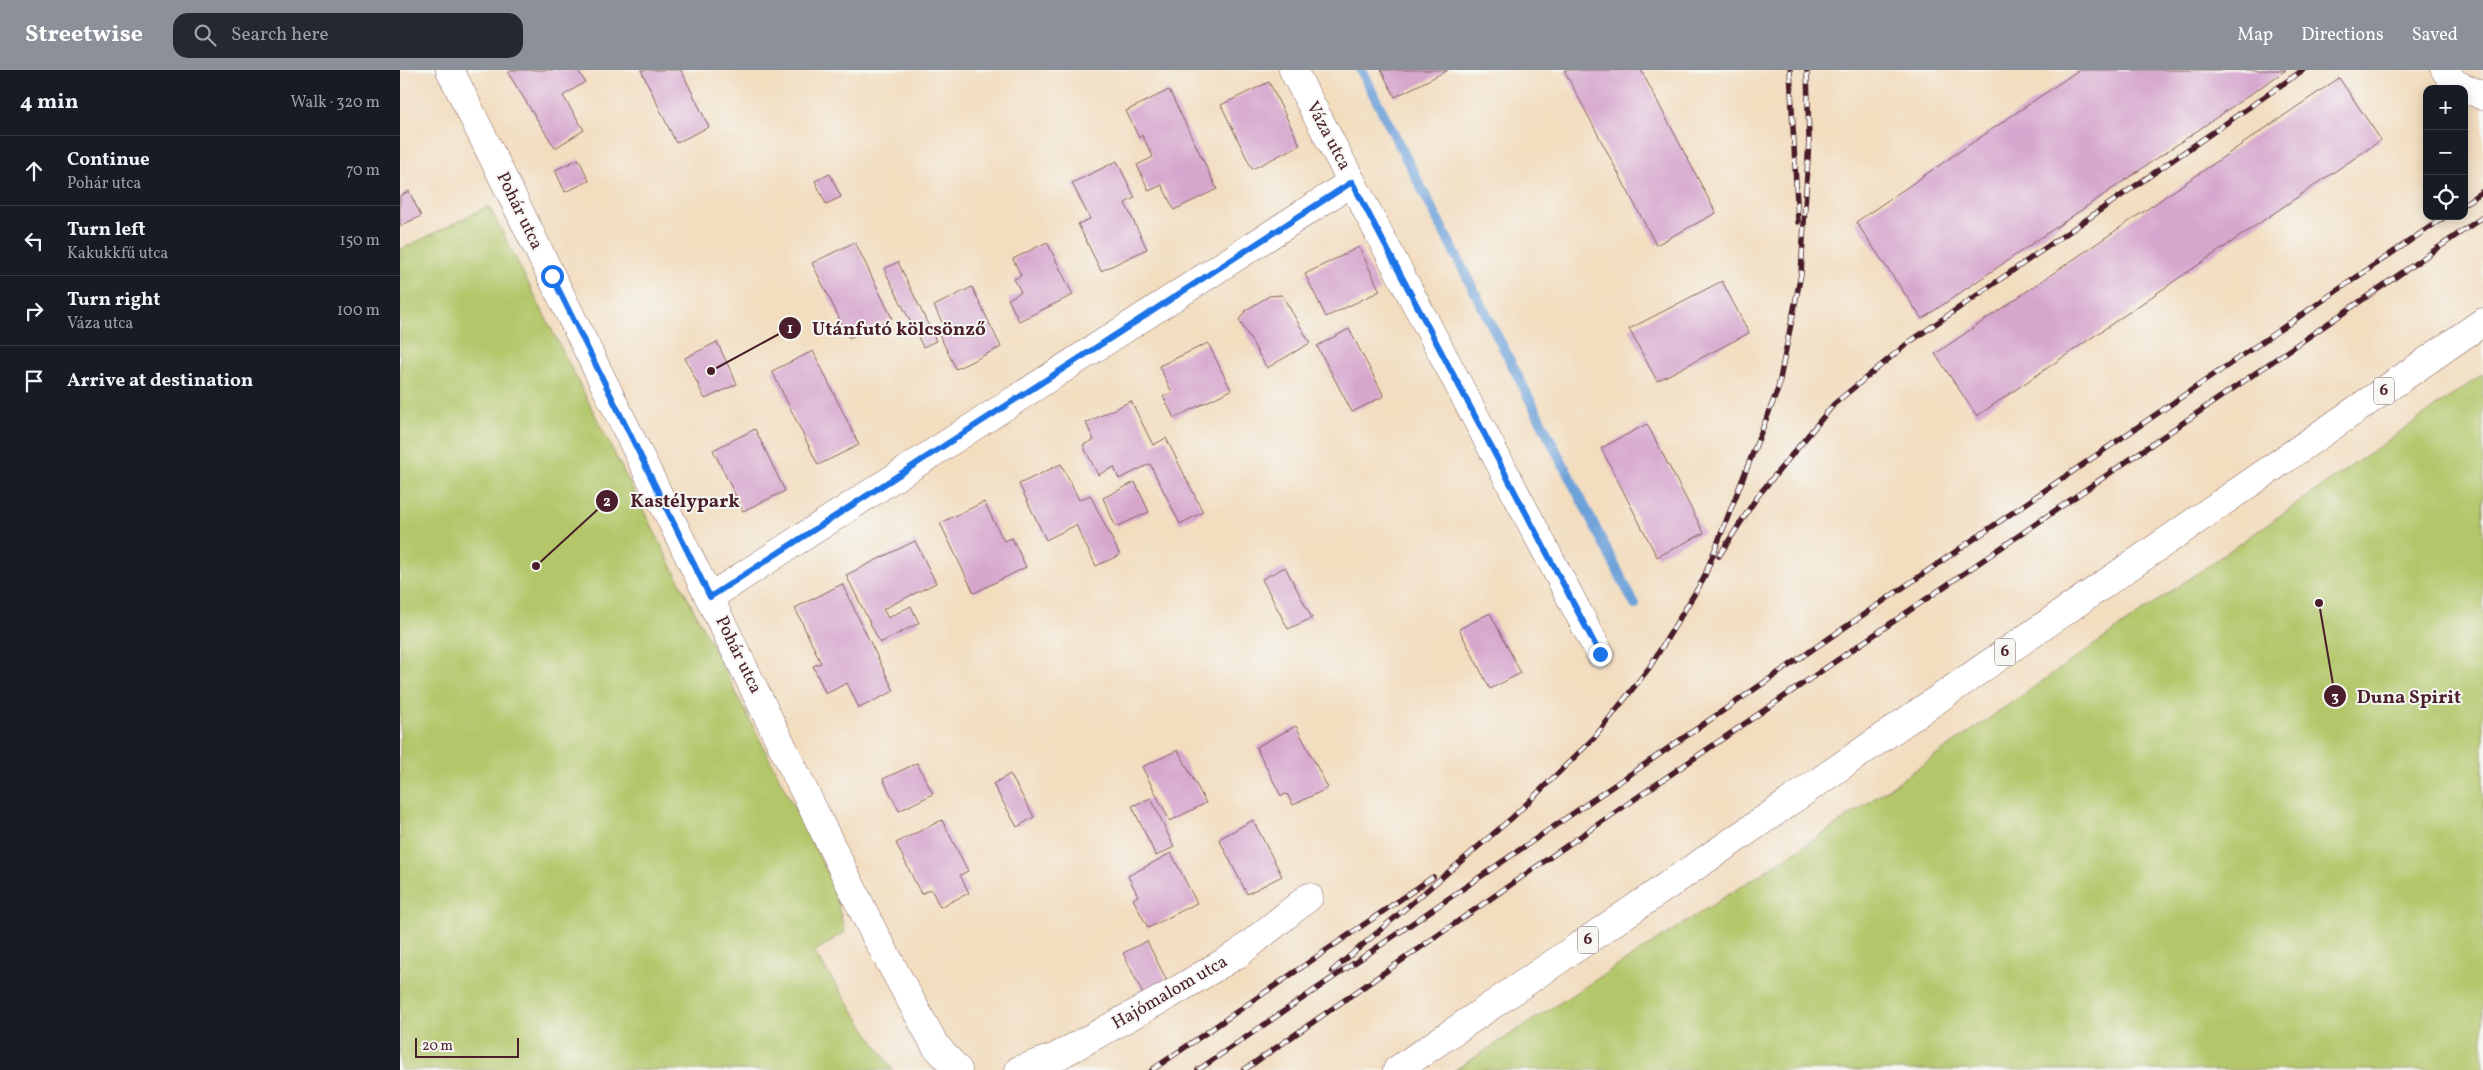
<!DOCTYPE html>
<html lang="en">
<head>
<meta charset="utf-8">
<style>
	:root { --surface:#171b24; --page:#242831; --text:#f1f3f6; --muted:#9ea1a6; --line:#363941; --accent:#8c9099 }
	body { margin:0; font-family:Vollkorn,serif; background:var(--page); color:var(--text) }
	.controls { position:absolute; right:15px; top:15px; display:grid; overflow:hidden; border-radius:10px; box-shadow:0 2px 12px #0003 }
	.controls button { width:45px; height:45px; display:grid; place-items:center; padding:0; border:0; border-bottom:1px solid var(--line); background:var(--surface); color:var(--text); font:25px sans-serif }
	.scale { position:absolute; left:15px; bottom:12px; width:104px; box-sizing:border-box; padding-left:5px; border:2px solid #4a1f2b; border-top:0; font-size:14px; line-height:18px; white-space:nowrap; color:#4a1f2b; -webkit-text-stroke:4px #f6f6f2; paint-order:stroke }
	.stop { position:absolute; width:15px; height:15px; margin:-11px; border:4px solid #1a73e8; border-radius:50%; background:#fff }
	.stop.end { background:#1a73e8; border-color:#fff; box-shadow:0 1px 5px #0008 }
	.list { margin:0; padding:0; list-style:none }
	h2 { display:flex; justify-content:space-between; align-items:center; height:65px; margin:0; padding:0 20px; font-size:21px }
	h2 small { font-size:16px; font-weight:400; color:var(--muted) }
	.list li { display:grid; grid-template-columns:32px 1fr auto; gap:15px; align-items:center; box-sizing:border-box; height:70px; padding:0 20px; border-top:1px solid var(--line) }
	.list b { display:block; font-size:19px; white-space:nowrap }
	.list p { margin:0; font-size:16px; white-space:nowrap; color:var(--muted) }
	.list em { font-size:16px; font-style:normal; color:var(--muted) }
	.icon { flex:none; width:28px; height:28px; fill:none; stroke:currentColor; stroke-width:2; stroke-linecap:round; stroke-linejoin:round }
	.map { position:relative; flex:none; width:2083px; height:1000px; overflow:hidden }
	header { display:flex; align-items:center; gap:30px; box-sizing:border-box; height:70px; padding:0 25px; background:var(--accent); color:#fff }
	header strong { font-size:24px }
	nav { display:flex; gap:28px; margin-inline-start:auto; font-size:18px }
	.search { width:350px; height:45px; background:var(--page); display:flex; align-items:center; gap:12px; box-sizing:border-box; padding:0 18px; border-radius:15px; color:var(--muted); font-size:19px }
	main { display:flex }
	aside { flex:1; background:var(--surface) }
	.map>svg:first-child { display:block }
	.green { fill:#b3c76b; stroke:#7e734b }
	.lines { fill:none; stroke-linecap:round; stroke-linejoin:round }
	.stream { stroke:#6da1d9; stroke-width:10 }
	.building { fill:#d6a6cd }
	.street-casing { stroke:#85625f; stroke-width:29 }
	.primary-casing { stroke:#85625f; stroke-width:29 }
	.street { stroke:#fff; stroke-width:28 }
	.primary { stroke:#fff; stroke-width:28 }
	.rail-casing { stroke:#4a1f2b; stroke-width:5.5 }
	.rail { stroke:#f6f6f2; stroke-width:4; stroke-dasharray:11; stroke-linecap:butt }
	.route { stroke:#1a73e8; stroke-width:6 }
	.labels { text-anchor:middle; dominant-baseline:central; stroke-width:4; stroke-linejoin:round; paint-order:stroke }
	.shield { fill:#f6f6f2; stroke:#7e6067; stroke-width:1 }
	.shield-label { font-size:16px; font-weight:bold; fill:#4a1f2b }
	.street-label { font-size:18px; fill:#4a1f2b; stroke:#f6f6f2 }
	.leader { fill:none; stroke:#4a1f2b; stroke-width:2 }
	.callout-dot { fill:#4a1f2b; stroke:#f6f6f2; stroke-width:2 }
	.mark-label { font-size:15px; text-anchor:middle; font-weight:bold; fill:#fff }
	.callout-label { font-size:19px; text-anchor:middle; font-weight:bold; fill:#4a1f2b; stroke:#f6f6f2; stroke-width:4; stroke-linejoin:round; paint-order:stroke }
</style>
</head>
<body>
<header>
<strong>Streetwise</strong>
<div class="search"><svg class="icon" aria-label="search" viewBox="0 0 24 24"><circle cx="10" cy="10" r="6"/><path d="M15 15l6 6"/></svg>Search here</div>
<nav><a>Map</a><a>Directions</a><a>Saved</a></nav>
</header>
<main>
<aside>
<h2>4 min<small>Walk · 320 m</small></h2>
<ul class="list">
<li><svg class="icon" aria-label="ahead" viewBox="0 0 24 24"><path d="M12 20V5M6 11l6-6 6 6"/></svg><div><b>Continue</b><p>Pohár utca</p></div><em>70 m</em></li>
<li><svg class="icon" aria-label="left" viewBox="0 0 24 24"><path d="M17 20v-9H6M10 6l-5 5 5 5"/></svg><div><b>Turn left</b><p>Kakukkfű utca</p></div><em>150 m</em></li>
<li><svg class="icon" aria-label="right" viewBox="0 0 24 24"><path d="M7 20v-9h11M14 6l5 5-5 5"/></svg><div><b>Turn right</b><p>Váza utca</p></div><em>100 m</em></li>
<li><svg class="icon" aria-label="arrive" viewBox="0 0 24 24"><path d="M6 21V4h12l-3 4 3 4H6"/></svg><div><b>Arrive at destination</b></div></li>
</ul>
</aside>
<div class="map">
<svg width="2083" height="1000" viewBox="0 0 2083 1000">
	<rect width="100%" height="100%" fill="#f6f6f2"/>
	<filter id="ink" filterUnits="userSpaceOnUse"><feTurbulence type="fractalNoise" baseFrequency=".02" numOctaves="2"/><feDisplacementMap in="SourceGraphic" scale="10" xChannelSelector="R" yChannelSelector="G"/><feConvolveMatrix kernelMatrix="1 2 1 2 8 2 1 2 1" color-interpolation-filters="sRGB"/></filter>
	<filter id="wash" filterUnits="userSpaceOnUse"><feTurbulence type="fractalNoise" baseFrequency=".0096" numOctaves="4" result="noise"/><feDisplacementMap in="SourceGraphic" scale="20" xChannelSelector="R" yChannelSelector="G"/><feGaussianBlur stdDeviation="1.12" result="paint"/><feColorMatrix in="noise" values="0 0 0 0 0 0 0 0 0 0 0 0 0 0 0 0 0 1.4 0 .05"/><feComposite in="paint" operator="in"/></filter>
	<g filter="url(#wash)">
		<rect width="100%" height="100%" fill="#f2ddbf"/>
		<g class="green">
			<path d="M89,136L432,812L445,862L414,882L493,1000H0V180Z"/>
			<path d="M2083,304V1000H1055L1426,762Z"/>
		</g>
		<g class="lines">
			<path class="stream" d="M961,0L1235,535"/>
		</g>
		<g id="blocks">
			<g class="building">
				<path d="M112,0H178L185,12L163,26L184,60L155,78L108,3Z"/>
				<path d="M241,0H281L309,57L276,73Z"/>
				<path d="M981,0H1048L995,27Z"/>
				<path d="M1164,0H1241L1316,143L1256,175Z"/>
				<path d="M1679,0H1886L1522,249L1456,152Z"/>
				<path d="M1939,8L1981,70L1577,346L1535,284Z"/>
				<path d="M869,12L900,75L852,99L821,35Z"/>
				<path d="M769,20L817,119L774,140L762,115L749,121L737,95L753,87L742,65L739,68L726,41Z"/>
				<path d="M179,89L189,111L165,122L155,100Z"/>
				<path d="M717,91L735,128L725,133L747,179L701,201L678,154L690,149L672,113Z"/>
				<path d="M430,104L441,127L426,134L415,111Z"/>
				<path d="M9,121L21,146L0,156V126Z"/>
				<path d="M455,172L492,248L449,268L412,193Z"/>
				<path d="M647,172L673,225L619,251L608,229L621,222L614,209L621,206L613,189Z"/>
				<path d="M959,177L980,221L926,247L905,204Z"/>
				<path d="M498,192L536,271L523,277L484,199Z"/>
				<path d="M1322,211L1349,263L1257,311L1229,259Z"/>
				<path d="M572,217L601,277L556,299L537,260L544,256L534,236Z"/>
				<path d="M882,225L910,273L867,298L839,250L846,240L869,226Z"/>
				<path d="M949,259L984,326L952,342L917,276Z"/>
				<path d="M317,272L337,314L305,329L285,288Z"/>
				<path d="M808,273L831,320L774,348L763,326L772,322L759,296Z"/>
				<path d="M413,281L459,375L418,395L372,301Z"/>
				<path d="M731,331L753,375L766,368L803,442L780,454L750,394L719,409L714,397L698,405L683,375L694,370L686,353Z"/>
				<path d="M1247,354L1304,463L1257,487L1201,378Z"/>
				<path d="M355,359L385,421L343,441L313,380Z"/>
				<path d="M661,394L679,430L690,425L720,485L696,496L676,455L646,470L619,414Z"/>
				<path d="M735,412L749,442L716,457L703,428Z"/>
				<path d="M584,432L604,471L612,468L626,497L574,523L540,453Z"/>
				<path d="M515,471L536,513L483,539L488,548L511,536L519,553L480,573L446,505Z"/>
				<path d="M885,497L912,548L888,559L862,509Z"/>
				<path d="M442,514L494,621L459,638L447,613L426,624L413,596L421,593L395,538Z"/>
				<path d="M1090,543L1121,603L1090,619L1059,559Z"/>
				<path d="M896,656L928,718L893,735L887,724L881,726L856,677Z"/>
				<path d="M778,680L806,733L770,751L742,697Z"/>
				<path d="M517,693L533,724L499,741L483,709Z"/>
				<path d="M610,704L634,747L617,757L593,714Z"/>
				<path d="M751,728L774,777L756,786L732,736Z"/>
				<path d="M542,750L568,801L560,805L569,823L540,837L531,819L521,824L496,773Z"/>
				<path d="M853,750L882,806L847,824L819,769Z"/>
				<path d="M771,783L797,833L748,858L733,829L738,826L728,806Z"/>
				<path d="M747,871L767,911L743,924L723,883Z"/>
			</g>
		</g>
	</g>
	<g filter="url(#ink)">
		<use href="#blocks" fill-opacity="0" stroke="#85625f" stroke-width="1"/>
		<g class="lines">
			<g class="street-casing">
				<g id="street">
					<path d="M50,0L475,865L535,975L558,1000"/>
					<path d="M893,0L1200,584"/>
					<path d="M2045,0L2054,13L2083,26"/>
					<path d="M310,527L952,112"/>
					<path d="M619,1000L656,987L769,925L838,884L909,827"/>
				</g>
			</g>
			<g class="primary-casing">
				<path id="primary" d="M997,1000L1327,775L2083,252"/>
			</g>
			<use href="#street" class="street"/>
			<use href="#primary" class="primary"/>
			<g class="rail-casing">
				<g id="rail">
					<path d="M1390,0L1398,152"/>
					<path d="M2064,134L2083,121"/>
					<path d="M1319,486L1357,427L1434,334L1508,273L1903,0"/>
					<path d="M932,901L1113,747L1194,668L1249,598L1303,510L1378,319L1401,204L1409,70L1407,0"/>
					<path d="M752,1000L1033,807"/>
					<path d="M798,1000L2046,146"/>
					<path d="M844,1000L1162,779L2083,147"/>
				</g>
			</g>
			<use href="#rail" class="rail"/>
		</g>
	</g>
	<g class="lines" filter="url(#ink)">
		<path class="route" d="M152,206L310,527L952,112L1200,584"/>
	</g>
	<g class="labels">
		<g class="shield">
			<rect x="1974" y="307.5" width="20" height="27" rx="4"/>
			<rect x="1595" y="568.5" width="20" height="27" rx="4"/>
			<rect x="1178" y="856.5" width="20" height="27" rx="4"/>
		</g>
		<g class="shield-label">
			<text x="1984" y="321">6</text>
			<text x="1605" y="582">6</text>
			<text x="1188" y="870">6</text>
		</g>
		<g class="street-label">
			<text transform="translate(928 66) rotate(62)">Váza utca</text>
			<text transform="translate(119 141) rotate(64)">Pohár utca</text>
			<text transform="translate(338 585) rotate(64)">Pohár utca</text>
			<text transform="translate(770 923) rotate(-30)">Hajómalom utca</text>
		</g>
	</g>
	<path class="leader" d="M311 301L390 258M136 496L207 431M1919 533L1935 626"/>
	<g class="callout-dot">
		<circle cx="311" cy="301" r="5"/>
		<circle cx="136" cy="496" r="5"/>
		<circle cx="1919" cy="533" r="5"/>
		<circle cx="390" cy="258" r="12"/>
		<circle cx="207" cy="431" r="12"/>
		<circle cx="1935" cy="626" r="12"/>
	</g>
	<g class="mark-label">
		<text x="390" y="263">1</text>
		<text x="207" y="436">2</text>
		<text x="1935" y="631">3</text>
	</g>
	<g class="callout-label">
		<text x="499" y="265">Utánfutó kölcsönző</text>
		<text x="285" y="437">Kastélypark</text>
		<text x="2009" y="633">Duna Spirit</text>
	</g>
</svg>
<div class="controls">
<button>+</button>
<button>−</button>
<button><svg class="icon" aria-label="locate" viewBox="0 0 24 24"><circle cx="12" cy="12" r="6"/><path d="M12 2v4M12 18v4M2 12h4M18 12h4"/></svg></button>
</div>
<div class="scale">20 m</div>
<div class="stop" style="left:152px;top:206px"></div>
<div class="stop end" style="left:1200px;top:584px"></div>
</div>
</main>
</body>
</html>
